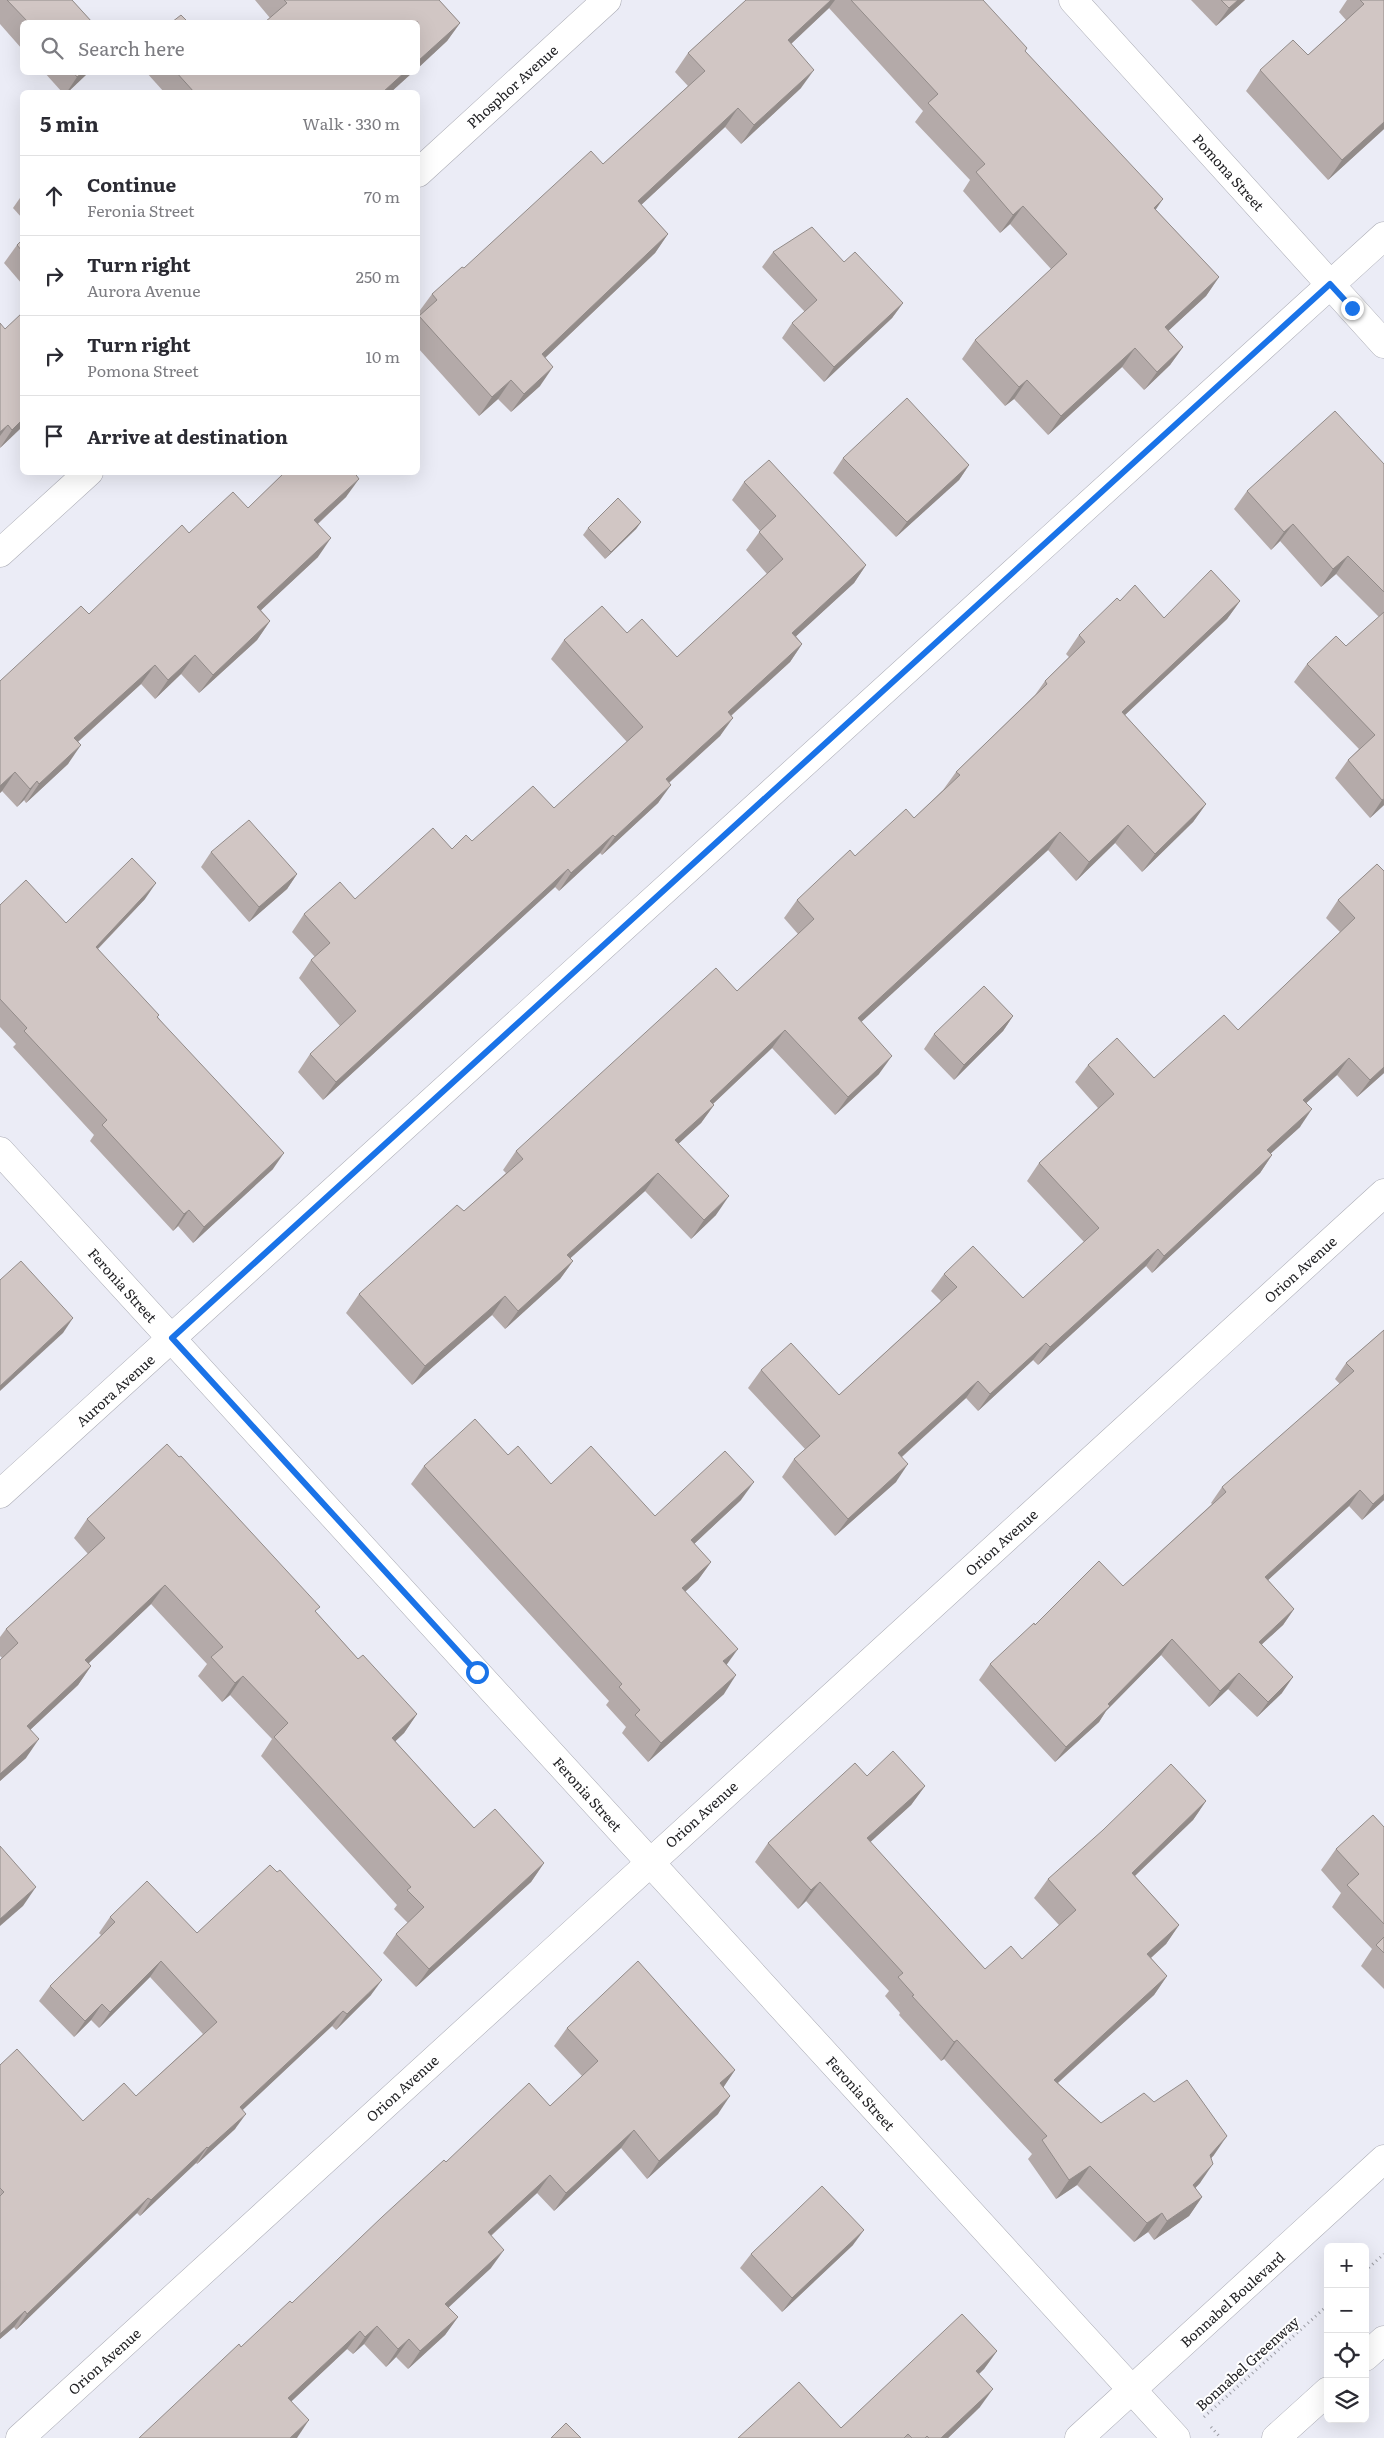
<!DOCTYPE html>
<html lang="en">
<head>
<meta charset="utf-8">
<style>
	:root { --surface:#fff; --page:#f7f7f7; --text:#2b2b33; --muted:#7c7c81; --line:#e1e1e2 }
	body { margin:0; font-family:Literata,serif; background:var(--page); color:var(--text) }
	.controls { position:absolute; right:15px; bottom:15px; display:grid; overflow:hidden; border-radius:8px; box-shadow:0 5px 20px #0002 }
	.controls button { width:45px; height:45px; display:grid; place-items:center; padding:0; border:0; border-bottom:1px solid var(--line); background:var(--surface); color:var(--text); font:25px sans-serif }
	.stop { position:absolute; width:15px; height:15px; margin:-11px; border:4px solid #1a73e8; border-radius:50%; background:#fff }
	.stop.end { background:#1a73e8; border-color:#fff; box-shadow:0 1px 5px #0008 }
	.list { margin:0; padding:0; list-style:none }
	h2 { display:flex; justify-content:space-between; align-items:center; height:65px; margin:0; padding:0 20px; font-size:21px }
	h2 small { font-size:16px; font-weight:400; color:var(--muted) }
	.list li { display:grid; grid-template-columns:32px 1fr auto; gap:15px; align-items:center; box-sizing:border-box; height:80px; padding:0 20px; border-top:1px solid var(--line) }
	.list b { display:block; font-size:19px; white-space:nowrap }
	.list p { margin:0; font-size:16px; white-space:nowrap; color:var(--muted) }
	.list em { font-size:16px; font-style:normal; color:var(--muted) }
	.icon { flex:none; width:28px; height:28px; fill:none; stroke:currentColor; stroke-width:2; stroke-linecap:round; stroke-linejoin:round }
	.map { position:relative; flex:none; width:1384px; height:2438px; overflow:hidden }
	.search { position:absolute; background:var(--surface); box-shadow:0 5px 20px #0002; left:20px; top:20px; width:400px; height:55px; display:flex; align-items:center; gap:12px; box-sizing:border-box; padding:0 18px; border-radius:8px; color:var(--muted); font-size:19px }
	.panel { position:absolute; background:var(--surface); box-shadow:0 5px 20px #0002; left:20px; top:90px; width:400px; height:385px; border-radius:8px }
	.map>svg:first-child { display:block }
	.lines { fill:none; stroke-linecap:round; stroke-linejoin:round }
	.minor-casing { stroke:#abacb5; stroke-width:29 }
	.secondary-casing { stroke:#abacb5; stroke-width:29 }
	.path { stroke:#9a9ba2; stroke-width:3; stroke-dasharray:1 4; stroke-linecap:butt }
	.minor { stroke:#fff; stroke-width:28 }
	.secondary { stroke:#fff; stroke-width:28 }
	.wall { fill:#b4aaa9 }
	.shaded-wall { fill:#928b89 }
	.building { fill:#d1c6c4; stroke:#928b89 }
	.route { stroke:#1a73e8; stroke-width:6 }
	.labels { text-anchor:middle; dominant-baseline:central; stroke-width:4; stroke-linejoin:round; paint-order:stroke }
	.street-label { font-size:14px; fill:#222225; stroke:#fff }
</style>
</head>
<body>
<div class="map">
<svg width="1384" height="2438" viewBox="0 0 1384 2438">
	<rect width="100%" height="100%" fill="#ebecf6"/>
	<g class="lines">
		<g class="minor-casing">
			<g id="minor">
				<path d="M1073,0L1384,344"/>
				<path d="M418,173L607,0"/>
				<path d="M0,553L89,472"/>
				<path d="M0,1151L1176,2438"/>
				<path d="M0,1494L1384,236"/>
				<path d="M20,2438L1384,1193"/>
			</g>
		</g>
		<g class="secondary-casing">
			<g id="secondary">
				<path d="M1365,2357L1384,2340"/>
				<path d="M1079,2438L1384,2159"/>
				<path d="M1276,2438L1328,2391"/>
			</g>
		</g>
		<g class="path">
			<path d="M1365,2271L1384,2254"/>
			<path d="M1204,2417L1328,2305"/>
			<path d="M1211,2427L1221,2438"/>
		</g>
		<use href="#minor" class="minor"/>
		<use href="#secondary" class="secondary"/>
	</g>
	<g class="wall">
		<path d="M0,0H72L92,22H22V49L0,24Z"/>
		<path d="M255,0H439L460,23L447,41L418,68V22L270,18Z"/>
		<path d="M746,0H983L1156,210L1219,277L1206,296L1168,331L1183,347L1170,365L1144,390L1122,367L1048,435L1014,399L1005,406L962,359L975,340L1051,269L1010,224L1000,233L963,191L970,180L915,122L923,111L829,8L791,44L801,88L741,144L725,127L641,205L668,234L655,253L545,358L540,386L511,412L498,399L479,416L418,348V318L420,315L418,313L432,294L464,268L603,164L688,86L675,72L688,53Z"/>
		<path d="M1191,0H1245L1216,26Z"/>
		<path d="M1347,0H1384V129L1328,180L1246,91L1260,70L1308,55L1346,20L1339,12Z"/>
		<path d="M44,72H89L68,92H62Z"/>
		<path d="M146,72H413L391,92H164Z"/>
		<path d="M22,195V218L13,208Z"/>
		<path d="M22,240V284L4,263L17,245Z"/>
		<path d="M773,252L844,262L903,303L892,318L824,382L782,338L792,323L805,312L762,267Z"/>
		<path d="M0,323L22,427L0,448Z"/>
		<path d="M843,458L969,465L959,480L896,537L833,473Z"/>
		<path d="M1384,464V805L1370,818L1335,778L1348,760L1359,749L1294,682L1307,664L1346,646L1379,617L1336,574L1321,587L1280,541L1271,550L1234,509L1247,491Z"/>
		<path d="M279,472H354L346,497L318,524V557L261,610L270,621L257,640L199,693L181,674L155,699L141,684L78,742L68,764L26,803L24,800L17,807L2,791L0,793V681L89,614L189,533L248,508L282,475Z"/>
		<path d="M744,482L866,565L854,583L796,636L802,644L790,662L731,716L720,736L669,783L658,803L602,855L600,853L559,891L555,887L323,1100L298,1072L310,1054L340,1026L299,978L311,960L315,957L292,932L304,914L355,899L452,849L554,808L627,742L551,659L564,640L627,633L677,657L767,574L746,550L760,531L732,500Z"/>
		<path d="M641,522L636,529L605,559L583,535L588,528Z"/>
		<path d="M1120,601L1164,618L1240,601L1227,619L1125,715L1206,804L1193,822L1142,872L1115,843L1076,881L1048,850L861,1022L879,1074L835,1115L772,1048L713,1104L714,1105L701,1123L678,1144L716,1215L691,1239L645,1191L570,1258L573,1261L560,1279L505,1329L492,1315L412,1385L346,1313L359,1294L464,1211L506,1173L503,1170L516,1151L737,991L798,934L784,918L797,900L855,856L914,818L943,790L956,772L1035,695L1045,681L1069,657L1066,654L1079,635Z"/>
		<path d="M211,852L297,874L287,889L249,922L201,867Z"/>
		<path d="M1377,864L1384,1073L1357,1097L1337,1075L1306,1103L1300,1127L1270,1154L1272,1155L1260,1173L1152,1273L1146,1266L1038,1365L1033,1360L978,1411L966,1398L902,1457L896,1482L835,1536L782,1477L794,1459L805,1449L748,1388L761,1370L839,1395L941,1301L931,1291L944,1274L1023,1298L1084,1242L1027,1181L1039,1163L1098,1108L1075,1082L1088,1065L1154,1078L1238,1030L1340,932L1326,918L1338,900Z"/>
		<path d="M145,899L98,949L158,1017L273,1169L193,1243L178,1226L173,1231L90,1141L94,1135L13,1047L16,1044L0,1027V905L66,923Z"/>
		<path d="M1013,1016L1003,1031L954,1080L924,1049L934,1034Z"/>
		<path d="M1384,1330V1500L1362,1520L1349,1506L1268,1580L1294,1609L1283,1625L1262,1644L1282,1693L1257,1717L1228,1689L1209,1707L1161,1655L1106,1711L1099,1722L1055,1762L979,1680L990,1664L1035,1625L1123,1586L1212,1504L1211,1503L1222,1487L1340,1384L1335,1379L1346,1363Z"/>
		<path d="M508,1455L551,1484L655,1516L741,1500L694,1544L711,1562L698,1580L685,1592L727,1665L724,1694L648,1762L622,1733L626,1727L606,1705L609,1701L411,1484L424,1466Z"/>
		<path d="M87,1519L316,1612L358,1659L417,1714L404,1733L395,1741L474,1828L544,1863L531,1882L416,1987L383,1953L396,1934L408,1923L394,1909L397,1905L261,1756L272,1739L230,1695L222,1702L198,1676L207,1664L151,1604L89,1663L91,1666L78,1685L31,1729L26,1758L0,1781V1660L2,1658L0,1656V1637L6,1629L88,1554L74,1538Z"/>
		<path d="M867,1776L925,1786L911,1805L870,1842L985,1969L1022,1959L1059,1925L1034,1898L1048,1879L1206,1801L1193,1820L1135,1876L1179,1925L1166,1944L1151,1958L1167,1976L1154,1995L1058,2083L1101,2123L1214,2155L1211,2158L1200,2183L1195,2188L1202,2197L1189,2216L1154,2240L1148,2232L1134,2242L1077,2185L1056,2199L1028,2159L1032,2154L944,2059L941,2061L899,2015L900,2013L885,1996L889,1991L806,1901L798,1909L755,1862L768,1843Z"/>
		<path d="M1384,1827V1989L1361,1966L1372,1949L1332,1907L1341,1893L1321,1870L1336,1849Z"/>
		<path d="M110,1917L197,1933L371,1995L336,2030L332,2026L242,2110L235,2129L197,2164L196,2163L140,2216L137,2213L16,2330L14,2327L0,2339V2065L83,2121L136,2096L203,2034L150,1977L99,2028L91,2020L74,2037L39,2001L50,1986L101,1935L99,1933Z"/>
		<path d="M567,2028L735,2070L723,2087L718,2114L647,2179L621,2148L554,2211L537,2193L491,2236V2268L448,2307L458,2317L445,2335L408,2369L396,2357L386,2367L364,2344L353,2354L347,2349L291,2401L297,2438L241,2347L292,2303L446,2162L550,2106L582,2076L554,2046Z"/>
		<path d="M853,2245L782,2312L740,2268L751,2254Z"/>
		<path d="M997,2351L984,2369L979,2374L980,2407L948,2438H738L841,2428Z"/>
	</g>
	<g class="shaded-wall">
		<path d="M831,0H835L829,8L775,59L788,40Z"/>
		<path d="M1238,0H1245L1216,26L1229,8Z"/>
		<path d="M460,23L447,41L418,68V61Z"/>
		<path d="M814,70L801,88L741,144L754,125Z"/>
		<path d="M83,72H89L68,92H67L77,77Z"/>
		<path d="M405,72H413L391,92H383Z"/>
		<path d="M738,108L725,127L625,220L638,201Z"/>
		<path d="M1384,122V129L1328,180L1342,160Z"/>
		<path d="M1163,199L1150,218L1154,208Z"/>
		<path d="M1023,206L1010,224L1000,233L1013,215Z"/>
		<path d="M668,234L655,253L529,373L542,354Z"/>
		<path d="M1219,277L1206,296L1152,346L1165,327Z"/>
		<path d="M903,303L892,318L824,382L834,367Z"/>
		<path d="M1183,347L1170,365L1144,390L1157,372Z"/>
		<path d="M1135,348L1122,367L1048,435L1061,416Z"/>
		<path d="M553,367L540,386L511,412L524,394Z"/>
		<path d="M511,380L498,399L479,416L492,397Z"/>
		<path d="M1027,380L1014,399L1005,406L1019,387Z"/>
		<path d="M22,420V427L0,448L12,430Z"/>
		<path d="M8,425L0,436V432Z"/>
		<path d="M969,465L959,480L896,537L907,522Z"/>
		<path d="M359,479L346,497L301,539L314,520Z"/>
		<path d="M641,522L636,529L605,559L611,552Z"/>
		<path d="M1293,524L1280,541L1271,550L1284,532Z"/>
		<path d="M331,538L318,557L244,626L257,607Z"/>
		<path d="M1348,556L1336,574L1321,587L1333,569Z"/>
		<path d="M866,565L854,583L780,651L792,633Z"/>
		<path d="M1240,601L1227,619L1109,730L1122,712Z"/>
		<path d="M270,621L257,640L199,693L213,675Z"/>
		<path d="M802,644L790,662L715,730L728,712Z"/>
		<path d="M195,655L181,674L155,699L168,680Z"/>
		<path d="M155,665L141,684L61,757L74,738Z"/>
		<path d="M733,718L720,736L653,797L666,779Z"/>
		<path d="M81,745L68,764L26,803L39,784Z"/>
		<path d="M15,772L2,791L0,793V786Z"/>
		<path d="M37,781L24,800L17,807L30,789Z"/>
		<path d="M671,785L658,803L602,855L615,837Z"/>
		<path d="M1384,799V805L1370,818L1382,800Z"/>
		<path d="M1206,804L1193,822L1142,872L1155,854Z"/>
		<path d="M1128,825L1115,843L1076,881L1089,862Z"/>
		<path d="M1060,832L1048,850L845,1037L858,1018Z"/>
		<path d="M613,835L600,853L559,891L571,873Z"/>
		<path d="M568,869L555,887L323,1100L336,1082Z"/>
		<path d="M297,874L287,889L249,922L259,907Z"/>
		<path d="M156,883L145,899L84,963L96,947Z"/>
		<path d="M1013,1016L1003,1031L954,1080L964,1065Z"/>
		<path d="M785,1030L772,1048L697,1119L710,1101Z"/>
		<path d="M892,1056L879,1074L835,1115L848,1097Z"/>
		<path d="M1349,1058L1337,1075L1291,1117L1303,1100Z"/>
		<path d="M1384,1067V1073L1357,1097L1370,1080Z"/>
		<path d="M714,1105L701,1123L662,1159L675,1140Z"/>
		<path d="M1312,1109L1300,1127L1255,1168L1267,1150Z"/>
		<path d="M284,1153L273,1169L193,1243L204,1227Z"/>
		<path d="M1272,1155L1260,1173L1152,1273L1164,1256Z"/>
		<path d="M658,1173L645,1191L554,1273L567,1255Z"/>
		<path d="M729,1196L716,1215L691,1239L704,1220Z"/>
		<path d="M189,1210L178,1226L173,1231L184,1214Z"/>
		<path d="M1158,1249L1146,1266L1038,1365L1050,1347Z"/>
		<path d="M573,1261L560,1279L505,1329L518,1311Z"/>
		<path d="M505,1296L492,1315L412,1385L425,1366Z"/>
		<path d="M73,1318L63,1333L0,1391V1386Z"/>
		<path d="M1046,1343L1033,1360L978,1411L990,1394Z"/>
		<path d="M978,1381L966,1398L886,1471L898,1453Z"/>
		<path d="M908,1464L896,1482L835,1536L848,1519Z"/>
		<path d="M754,1482L741,1500L678,1559L691,1540Z"/>
		<path d="M1360,1490L1349,1506L1254,1593L1265,1577Z"/>
		<path d="M1384,1494V1500L1362,1520L1373,1504Z"/>
		<path d="M711,1562L698,1580L669,1606L682,1588Z"/>
		<path d="M165,1585L151,1604L72,1679L85,1660Z"/>
		<path d="M1294,1609L1283,1625L1248,1657L1259,1642Z"/>
		<path d="M1172,1639L1161,1655L1106,1711L1099,1722L1055,1762L1066,1747Z"/>
		<path d="M738,1649L725,1667L723,1661Z"/>
		<path d="M91,1666L78,1685L14,1745L27,1726Z"/>
		<path d="M1239,1673L1228,1689L1209,1707L1220,1691Z"/>
		<path d="M736,1675L724,1694L648,1762L661,1743Z"/>
		<path d="M243,1676L230,1695L222,1702L235,1683Z"/>
		<path d="M1293,1677L1282,1693L1257,1717L1268,1702Z"/>
		<path d="M417,1714L404,1733L379,1757L392,1738Z"/>
		<path d="M39,1739L26,1758L0,1781V1774Z"/>
		<path d="M925,1786L911,1805L854,1857L867,1838Z"/>
		<path d="M1206,1801L1193,1820L1119,1891L1132,1873Z"/>
		<path d="M544,1863L531,1882L416,1987L429,1969Z"/>
		<path d="M820,1882L806,1901L798,1909L811,1890Z"/>
		<path d="M36,1887L23,1906L0,1926V1919Z"/>
		<path d="M1179,1925L1166,1944L1134,1973L1147,1954Z"/>
		<path d="M161,1961L150,1977L99,2028L110,2012Z"/>
		<path d="M1167,1976L1154,1995L1041,2098L1054,2080Z"/>
		<path d="M382,1980L371,1995L336,2030L347,2014Z"/>
		<path d="M102,2004L91,2020L74,2037L85,2021Z"/>
		<path d="M343,2011L332,2026L229,2123L240,2107Z"/>
		<path d="M957,2040L944,2059L941,2061L954,2042Z"/>
		<path d="M735,2070L723,2088L720,2083Z"/>
		<path d="M730,2096L718,2114L647,2179L659,2161Z"/>
		<path d="M246,2114L235,2129L197,2164L208,2148Z"/>
		<path d="M634,2130L621,2148L554,2211L566,2193Z"/>
		<path d="M1227,2136L1214,2155L1196,2174L1210,2155Z"/>
		<path d="M207,2147L196,2163L140,2216L151,2200Z"/>
		<path d="M1213,2164L1200,2183L1180,2204L1193,2185Z"/>
		<path d="M1090,2166L1077,2185L1056,2199L1069,2180Z"/>
		<path d="M550,2175L537,2193L475,2250L488,2232Z"/>
		<path d="M1202,2197L1189,2216L1154,2240L1167,2221Z"/>
		<path d="M148,2198L137,2213L16,2330L27,2314Z"/>
		<path d="M1162,2213L1148,2232L1134,2242L1147,2223Z"/>
		<path d="M864,2230L853,2245L782,2312L792,2298Z"/>
		<path d="M504,2250L491,2268L433,2322L445,2304Z"/>
		<path d="M25,2311L14,2327L0,2339V2334Z"/>
		<path d="M458,2317L445,2335L408,2369L420,2351Z"/>
		<path d="M377,2326L364,2344L353,2354L365,2337Z"/>
		<path d="M360,2331L347,2349L276,2416L288,2398Z"/>
		<path d="M409,2339L396,2357L386,2367L398,2349Z"/>
		<path d="M997,2351L984,2369L963,2389L976,2371Z"/>
		<path d="M993,2389L980,2407L948,2438H941Z"/>
		<path d="M309,2420L297,2438H290Z"/>
	</g>
	<g class="building">
		<path d="M7,0H72L92,22H28Z"/>
		<path d="M284,0H439L460,23L418,61V22H265L287,3Z"/>
		<path d="M746,0H831L788,40L814,70L754,125L738,108L638,201L668,234L542,354L553,367L524,394L511,380L492,397L419,316L437,300L432,294L462,267L464,268L591,151L603,164L705,71L688,53Z"/>
		<path d="M851,0H983L1027,48L1025,51L1163,199L1154,208L1219,277L1165,327L1183,347L1157,372L1135,348L1061,416L1027,380L1019,387L975,340L1067,254L1023,206L1013,215L976,172L985,164L928,103L938,94Z"/>
		<path d="M1221,0H1238L1229,8Z"/>
		<path d="M1360,0H1384V122L1342,160L1260,70L1293,40L1308,55L1364,4Z"/>
		<path d="M181,15L188,22H172Z"/>
		<path d="M73,72H83L77,77Z"/>
		<path d="M176,72H405L383,92H194Z"/>
		<path d="M812,227L844,262L855,252L903,303L834,367L792,323L817,300L773,252Z"/>
		<path d="M22,240V251L17,245Z"/>
		<path d="M22,313V420L12,430L8,425L0,432V323L5,329Z"/>
		<path d="M907,398L969,465L907,522L843,458Z"/>
		<path d="M1335,411L1384,464V592L1348,556L1333,569L1293,524L1284,532L1247,491Z"/>
		<path d="M769,460L866,565L792,633L802,644L728,712L733,718L666,779L671,785L615,837L613,835L571,873L568,869L336,1082L310,1054L356,1011L311,960L330,943L304,914L340,882L355,899L433,828L452,849L466,835L472,841L533,786L554,808L643,727L564,640L602,606L627,633L642,619L677,657L783,559L759,532L776,516L744,482Z"/>
		<path d="M285,472H354L359,479L314,520L331,538L257,607L270,621L213,675L195,655L168,680L155,665L74,738L81,745L39,784L37,781L30,789L15,772L0,786V681L81,606L89,614L182,525L189,533L233,492L248,508Z"/>
		<path d="M618,498L641,522L611,552L588,528Z"/>
		<path d="M1211,570L1240,601L1122,712L1206,804L1155,854L1128,825L1089,862L1060,832L858,1018L892,1056L848,1097L785,1030L710,1101L714,1105L675,1140L729,1196L704,1220L658,1173L567,1255L573,1261L518,1311L505,1296L425,1366L359,1294L457,1205L464,1211L523,1159L516,1151L716,968L737,991L814,919L797,900L850,850L855,856L906,809L914,818L960,775L956,772L1047,684L1045,681L1085,642L1079,635L1117,598L1120,601L1135,585L1164,618Z"/>
		<path d="M1384,612V799L1382,800L1348,760L1375,735L1307,664L1336,636L1346,646Z"/>
		<path d="M249,820L297,874L259,907L211,852Z"/>
		<path d="M132,858L156,883L96,947L159,1015L157,1017L284,1153L204,1227L189,1210L184,1214L102,1125L107,1120L24,1031L27,1028L0,999V905L26,880L66,923Z"/>
		<path d="M1377,864L1384,871V1067L1370,1080L1349,1058L1303,1100L1312,1109L1267,1150L1272,1155L1164,1256L1158,1249L1050,1347L1046,1343L990,1394L978,1381L898,1453L908,1464L848,1519L794,1459L820,1436L761,1370L791,1343L839,1395L957,1287L944,1274L973,1246L1023,1298L1099,1228L1039,1163L1114,1094L1088,1065L1117,1038L1154,1078L1224,1015L1238,1030L1355,918L1338,900Z"/>
		<path d="M984,986L1013,1016L964,1065L934,1034Z"/>
		<path d="M21,1261L73,1318L0,1386V1280Z"/>
		<path d="M1384,1330V1494L1373,1504L1360,1490L1265,1577L1294,1609L1259,1642L1293,1677L1268,1702L1239,1673L1220,1691L1172,1639L1108,1704L1110,1706L1066,1747L990,1664L1034,1623L1035,1625L1099,1561L1123,1586L1226,1492L1222,1487L1354,1371L1346,1363Z"/>
		<path d="M475,1419L508,1455L518,1446L551,1484L591,1446L655,1516L725,1451L754,1482L691,1540L711,1562L682,1588L738,1649L723,1661L736,1675L661,1743L635,1715L640,1710L619,1687L622,1684L424,1466Z"/>
		<path d="M167,1444L179,1457L181,1456L320,1607L315,1611L358,1659L363,1655L417,1714L392,1738L474,1828L495,1809L544,1863L429,1969L396,1934L424,1907L407,1890L411,1887L274,1737L288,1723L243,1676L235,1683L211,1657L223,1647L165,1585L85,1660L91,1666L27,1726L39,1739L0,1774V1660L18,1643L6,1629L105,1538L87,1519Z"/>
		<path d="M893,1751L925,1786L867,1838L985,1969L1011,1946L1022,1959L1076,1910L1048,1879L1103,1830L1171,1764L1206,1801L1132,1873L1179,1925L1147,1954L1167,1976L1054,2080L1101,2123L1144,2093L1154,2102L1187,2080L1227,2136L1210,2155L1213,2164L1193,2185L1202,2197L1167,2221L1162,2213L1147,2223L1090,2166L1069,2180L1042,2140L1047,2136L957,2040L954,2042L912,1996L914,1995L898,1977L903,1973L820,1882L811,1890L768,1843L855,1763L867,1776Z"/>
		<path d="M1373,1815L1384,1827V1924L1347,1885L1359,1874L1336,1849Z"/>
		<path d="M0,1846L36,1887L0,1919Z"/>
		<path d="M270,1865L277,1872L280,1870L382,1980L347,2014L343,2011L240,2107L246,2114L208,2148L207,2147L151,2200L148,2198L27,2314L25,2311L0,2334V2196L4,2192L0,2188V2065L17,2049L83,2121L124,2083L136,2096L217,2022L161,1961L110,2012L102,2004L85,2021L50,1986L115,1922L110,1917L147,1881L197,1933Z"/>
		<path d="M1384,1937V1953L1376,1945Z"/>
		<path d="M638,1961L735,2070L720,2083L730,2096L659,2161L634,2130L566,2193L550,2175L488,2232L504,2250L445,2304L458,2317L420,2351L409,2339L398,2349L377,2326L365,2337L360,2331L288,2398L309,2420L290,2438H139L239,2344L241,2347L290,2301L292,2303L382,2217L444,2160L446,2162L529,2083L550,2106L598,2061L567,2028Z"/>
		<path d="M822,2186L864,2230L792,2298L751,2254Z"/>
		<path d="M962,2314L997,2351L976,2371L993,2389L941,2438H929L927,2436L925,2438H912L908,2434L904,2438H738L799,2382L841,2428Z"/>
		<path d="M566,2423L581,2438H551Z"/>
	</g>
	<g class="lines">
		<path class="route" d="M477,1672L172,1338L1330,284L1352,308"/>
	</g>
	<g class="labels">
		<g class="street-label">
			<text transform="translate(512 86) rotate(-42)">Phosphor Avenue</text>
			<text transform="translate(1229 172) rotate(48)">Pomona Street</text>
			<text transform="translate(1300 1269) rotate(-42)">Orion Avenue</text>
			<text transform="translate(123 1285) rotate(48)">Feronia Street</text>
			<text transform="translate(115 1390) rotate(-42)">Aurora Avenue</text>
			<text transform="translate(1001 1542) rotate(-42)">Orion Avenue</text>
			<text transform="translate(588 1794) rotate(48)">Feronia Street</text>
			<text transform="translate(701 1814) rotate(-42)">Orion Avenue</text>
			<text transform="translate(402 2088) rotate(-42)">Orion Avenue</text>
			<text transform="translate(861 2093) rotate(48)">Feronia Street</text>
			<text transform="translate(1232 2299) rotate(-42)">Bonnabel Boulevard</text>
			<text transform="translate(104 2361) rotate(-42)">Orion Avenue</text>
			<text transform="translate(1247 2363) rotate(-42)">Bonnabel Greenway</text>
		</g>
	</g>
</svg>
<div class="controls">
<button>+</button>
<button>−</button>
<button><svg class="icon" aria-label="locate" viewBox="0 0 24 24"><circle cx="12" cy="12" r="6"/><path d="M12 2v4M12 18v4M2 12h4M18 12h4"/></svg></button>
<button><svg class="icon" aria-label="layers" viewBox="0 0 24 24"><path d="M12 4l9 5-9 5-9-5zM3 14l9 5 9-5"/></svg></button>
</div>
<div class="stop" style="left:477px;top:1672px"></div>
<div class="stop end" style="left:1352px;top:308px"></div>
<div class="search"><svg class="icon" aria-label="search" viewBox="0 0 24 24"><circle cx="10" cy="10" r="6"/><path d="M15 15l6 6"/></svg>Search here</div>
<section class="panel">
<h2>5 min<small>Walk · 330 m</small></h2>
<ul class="list">
<li><svg class="icon" aria-label="ahead" viewBox="0 0 24 24"><path d="M12 20V5M6 11l6-6 6 6"/></svg><div><b>Continue</b><p>Feronia Street</p></div><em>70 m</em></li>
<li><svg class="icon" aria-label="right" viewBox="0 0 24 24"><path d="M7 20v-9h11M14 6l5 5-5 5"/></svg><div><b>Turn right</b><p>Aurora Avenue</p></div><em>250 m</em></li>
<li><svg class="icon" aria-label="right" viewBox="0 0 24 24"><path d="M7 20v-9h11M14 6l5 5-5 5"/></svg><div><b>Turn right</b><p>Pomona Street</p></div><em>10 m</em></li>
<li><svg class="icon" aria-label="arrive" viewBox="0 0 24 24"><path d="M6 21V4h12l-3 4 3 4H6"/></svg><div><b>Arrive at destination</b></div></li>
</ul>
</section>
</div>
</body>
</html>
